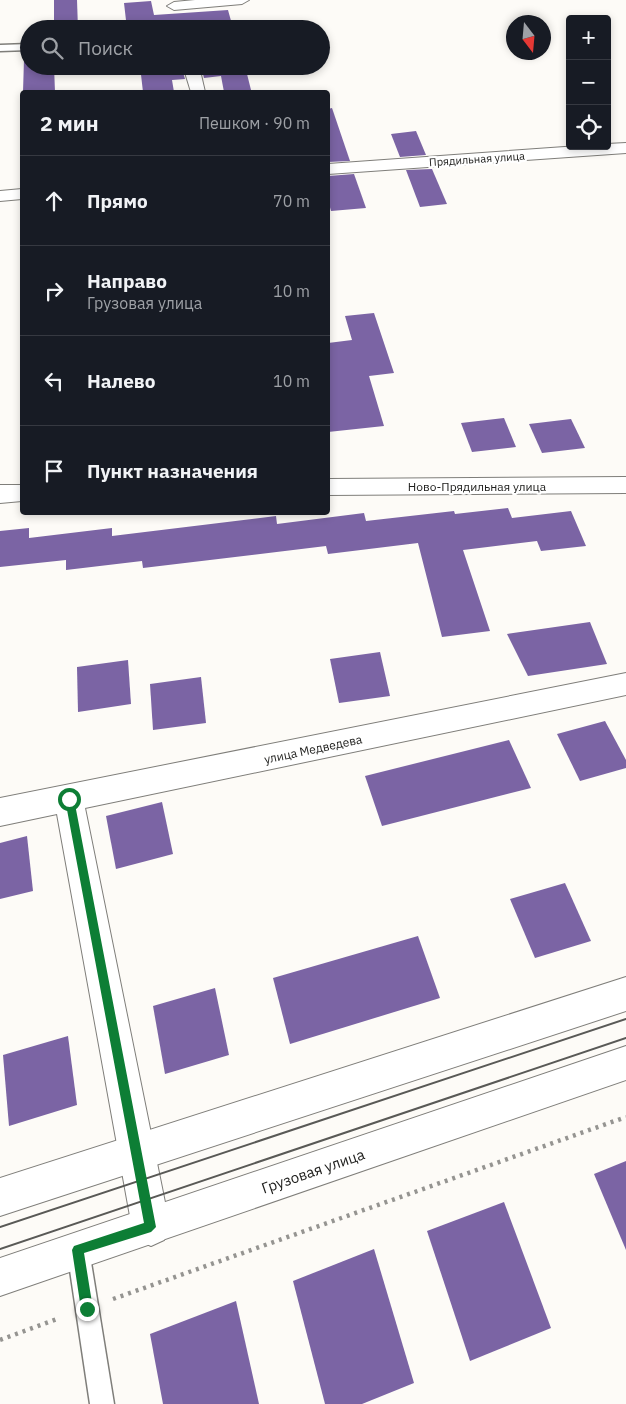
<!DOCTYPE html>
<html lang="ru">
<head>
<meta charset="utf-8">
<style>
	:root { --surface:#171b24; --page:#20242c; --text:#f1f3f6; --muted:#9ea1a6; --line:#363941 }
	body { margin:0; font-family:"IBM Plex Sans",sans-serif; background:var(--page); color:var(--text) }
	.controls { position:absolute; right:15px; top:15px; display:grid; overflow:hidden; border-radius:5px; box-shadow:0 2px 8px #0003 }
	.controls button { width:45px; height:45px; display:grid; place-items:center; padding:0; border:0; border-bottom:1px solid var(--line); background:var(--surface); color:var(--text); font:25px sans-serif }
	.compass { position:absolute; left:506px; top:15px; width:45px; height:45px; border-radius:50%; background:var(--surface); box-shadow:0 2px 8px #0003; rotate:164deg }
	.stop { position:absolute; width:15px; height:15px; margin:-11px; border:4px solid #0d7e35; border-radius:50%; background:#fff }
	.stop.end { background:#0d7e35; border-color:#fff; box-shadow:0 1px 5px #0008 }
	.list { margin:0; padding:0; list-style:none }
	h2 { display:flex; justify-content:space-between; align-items:center; height:65px; margin:0; padding:0 20px; font-size:21px }
	h2 small { font-size:16px; font-weight:400; color:var(--muted) }
	.list li { display:grid; grid-template-columns:32px 1fr auto; gap:15px; align-items:center; box-sizing:border-box; height:90px; padding:0 20px; border-top:1px solid var(--line) }
	.list b { display:block; font-size:19px; white-space:nowrap }
	.list p { margin:0; font-size:16px; white-space:nowrap; color:var(--muted) }
	.list em { font-size:16px; font-style:normal; color:var(--muted) }
	.icon { flex:none; width:28px; height:28px; fill:none; stroke:currentColor; stroke-width:2; stroke-linecap:round; stroke-linejoin:round }
	.map { position:relative; flex:none; width:626px; height:1404px; overflow:hidden }
	.search { position:absolute; background:var(--surface); box-shadow:0 2px 8px #0003; left:20px; top:20px; width:310px; height:55px; display:flex; align-items:center; gap:12px; box-sizing:border-box; padding:0 18px; border-radius:28px; color:var(--muted); font-size:19px }
	.panel { position:absolute; background:var(--surface); box-shadow:0 2px 8px #0003; left:20px; top:90px; width:310px; height:425px; border-radius:5px }
	.map>svg:first-child { display:block }
	.building { fill:#7b64a4 }
	.lines { fill:none; stroke-linecap:round; stroke-linejoin:round }
	.lane-casing { stroke:#7f7e7a; stroke-width:3 }
	.street-casing { stroke:#7f7e7a; stroke-width:2 }
	.secondary-casing { stroke:#7f7e7a; stroke-width:2 }
	.path { stroke:#959491; stroke-width:4.5; stroke-dasharray:3 5; stroke-linecap:butt }
	.lane { fill:#fff; fill-rule:evenodd }
	.street { fill:#fff; fill-rule:evenodd }
	.secondary { fill:#fff; fill-rule:evenodd }
	.tram { stroke:#595956; stroke-width:2 }
	.route { fill:#0d7e35 }
	.labels { text-anchor:middle; dominant-baseline:central; stroke-width:4.5; stroke-linejoin:round; paint-order:stroke }
	.far-street-label { font-size:11px; fill:#21211f; stroke:#fff }
	.street-label { font-size:12px; fill:#21211f; stroke:#fff }
	.near-street-label { font-size:15px; fill:#21211f; stroke:#fff }
</style>
</head>
<body>
<div class="map">
<svg width="626" height="1404" viewBox="0 0 626 1404">
	<rect width="100%" height="100%" fill="#fdfbf7"/>
	<g class="building">
		<path d="M54,0H77L78,29H54Z"/>
		<path d="M151,1L154,15L228,10L233,28L235,29H127L124,3Z"/>
		<path d="M29,58V66H54L55,92H23L24,59Z"/>
		<path d="M140,66H181L185,79L172,80L174,92H143Z"/>
		<path d="M201,66H245L251,90L224,92L221,76L204,78Z"/>
		<path d="M332,108L350,161L328,162V109Z"/>
		<path d="M416,131L426,155L400,157L391,134Z"/>
		<path d="M432,169L447,204L420,207L406,170Z"/>
		<path d="M354,174L366,208L331,211L328,200V176Z"/>
		<path d="M374,313L394,373L369,376L384,426L328,432V343L352,340L345,316Z"/>
		<path d="M504,418L516,447L472,452L461,423Z"/>
		<path d="M571,419L585,448L542,453L529,424Z"/>
		<path d="M508,508L512,518L571,511L586,546L541,551L537,541L463,550L490,631L442,637L418,543L328,554L326,546L143,568L142,561L66,570V560L0,567V531L29,528V538L112,528V536L276,516L277,524L364,513L366,521L454,511L455,514Z"/>
		<path d="M590,622L607,664L528,676L507,634Z"/>
		<path d="M380,652L390,696L339,703L330,659Z"/>
		<path d="M128,660L131,704L78,712L77,667Z"/>
		<path d="M201,677L206,723L153,730L150,684Z"/>
		<path d="M605,721L626,760V768L580,781L557,734Z"/>
		<path d="M509,740L531,788L382,826L365,776Z"/>
		<path d="M162,802L173,854L116,869L106,816Z"/>
		<path d="M27,836L33,891L0,899V843Z"/>
		<path d="M565,883L591,941L535,958L510,899Z"/>
		<path d="M418,936L440,998L290,1044L273,978Z"/>
		<path d="M215,988L229,1055L165,1074L153,1006Z"/>
		<path d="M68,1036L77,1105L9,1126L3,1055Z"/>
		<path d="M626,1161V1250L594,1174Z"/>
		<path d="M504,1202L551,1328L470,1361L427,1231Z"/>
		<path d="M374,1249L414,1383L362,1404H325L293,1281Z"/>
		<path d="M236,1301L259,1404H163L150,1334Z"/>
	</g>
	<g class="lines">
		<g class="lane-casing">
			<g id="lane">
				<path d="M29,44V50L0,51V45Z"/>
				<path d="M78,1239L86,1242L89,1250L114,1404H90L67,1250L70,1242Z"/>
			</g>
		</g>
		<g class="street-casing">
			<g id="street">
				<path d="M195,0H249L242,4L174,10L167,6L174,2Z"/>
				<path d="M183,66H199L205,92H191Z"/>
				<path d="M626,143V153L328,174V164L579,146H607V144Z"/>
				<path d="M22,189V199L0,201V191Z"/>
				<path d="M626,477V493L328,495V479Z"/>
				<path d="M0,485H22V501L0,503Z"/>
				<path d="M626,673V695L85,808L170,1227L164,1240L151,1246L138,1240L132,1227L57,814L0,826V798Z"/>
			</g>
		</g>
		<g class="secondary-casing">
			<g id="secondary">
				<path d="M626,977V1011L0,1216V1178Z"/>
				<path d="M626,1046V1080L0,1296V1258Z"/>
			</g>
		</g>
		<g class="path">
			<path d="M113,1299L626,1117"/>
			<path d="M0,1340L60,1318"/>
		</g>
		<use href="#lane" class="lane"/>
		<use href="#street" class="street"/>
		<use href="#secondary" class="secondary"/>
		<g class="tram">
			<path d="M0,1227L626,1019"/>
			<path d="M0,1249L626,1038"/>
		</g>
	</g>
	<path class="route" d="M69,795L74,799L156,1227L151,1232L84,1253L93,1309L87,1314L81,1309L72,1250L74,1246L144,1223L65,799Z"/>
	<g class="labels">
		<g class="far-street-label">
			<text transform="translate(477 159) rotate(-4)">Прядильная улица</text>
		</g>
		<g class="street-label">
			<text x="477" y="486">Ново-Прядильная улица</text>
			<text transform="translate(313 749) rotate(-12)">улица Медведева</text>
		</g>
		<g class="near-street-label">
			<text transform="translate(313 1171) rotate(-19)">Грузовая улица</text>
		</g>
	</g>
</svg>
<div class="controls">
<button>+</button>
<button>−</button>
<button><svg class="icon" aria-label="locate" viewBox="0 0 24 24"><circle cx="12" cy="12" r="6"/><path d="M12 2v4M12 18v4M2 12h4M18 12h4"/></svg></button>
</div>
<svg class="compass" viewBox="-18 -18 36 36"><path d="M0-13l5 13h-10z" fill="#e53935"/><path d="M0 13l5-13h-10z" fill="#9ea1a6"/></svg>
<div class="stop" style="left:69px;top:799px"></div>
<div class="stop end" style="left:87px;top:1309px"></div>
<div class="search"><svg class="icon" aria-label="search" viewBox="0 0 24 24"><circle cx="10" cy="10" r="6"/><path d="M15 15l6 6"/></svg>Поиск</div>
<section class="panel">
<h2>2 мин<small>Пешком · 90 m</small></h2>
<ul class="list">
<li><svg class="icon" aria-label="ahead" viewBox="0 0 24 24"><path d="M12 20V5M6 11l6-6 6 6"/></svg><div><b>Прямо</b></div><em>70 m</em></li>
<li><svg class="icon" aria-label="right" viewBox="0 0 24 24"><path d="M7 20v-9h11M14 6l5 5-5 5"/></svg><div><b>Направо</b><p>Грузовая улица</p></div><em>10 m</em></li>
<li><svg class="icon" aria-label="left" viewBox="0 0 24 24"><path d="M17 20v-9H6M10 6l-5 5 5 5"/></svg><div><b>Налево</b></div><em>10 m</em></li>
<li><svg class="icon" aria-label="arrive" viewBox="0 0 24 24"><path d="M6 21V4h12l-3 4 3 4H6"/></svg><div><b>Пункт назначения</b></div></li>
</ul>
</section>
</div>
</body>
</html>
